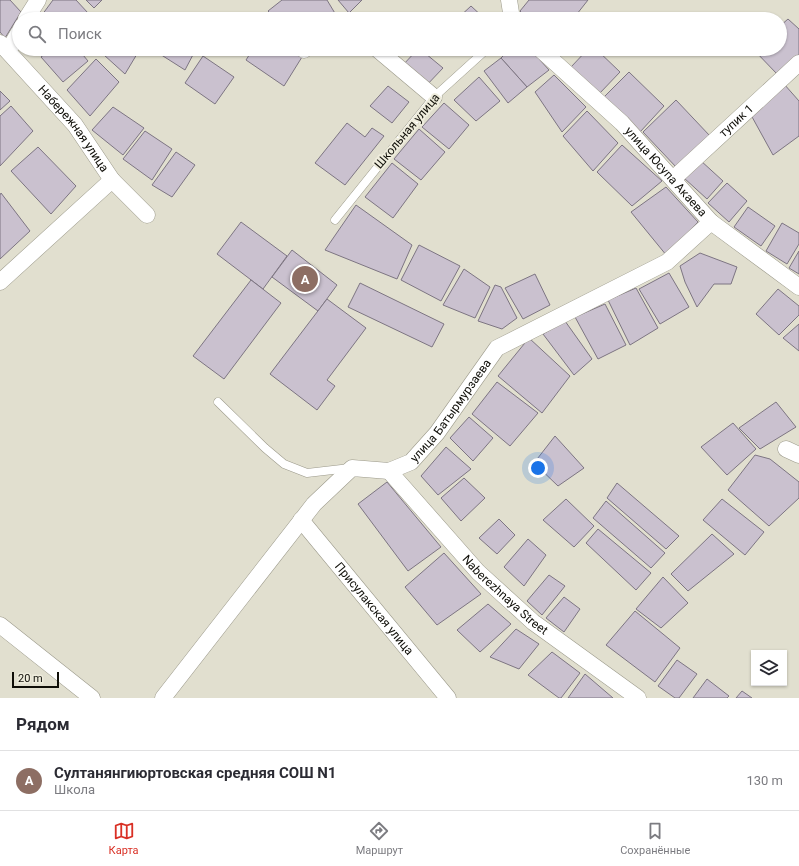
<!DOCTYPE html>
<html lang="ru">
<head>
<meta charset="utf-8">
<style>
	:root { --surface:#fff; --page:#f2f2f3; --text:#2b2b33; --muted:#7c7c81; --line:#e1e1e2; --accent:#d93025 }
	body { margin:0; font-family:Roboto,sans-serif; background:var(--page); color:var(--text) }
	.controls { position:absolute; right:12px; bottom:12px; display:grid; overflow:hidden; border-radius:0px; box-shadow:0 1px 3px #0004 }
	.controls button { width:36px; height:36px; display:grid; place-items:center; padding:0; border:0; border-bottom:1px solid var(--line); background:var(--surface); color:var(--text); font:20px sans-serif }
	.scale { position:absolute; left:12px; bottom:10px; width:47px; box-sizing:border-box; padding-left:4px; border:2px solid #0f0e08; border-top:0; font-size:11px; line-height:14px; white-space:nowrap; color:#0f0e08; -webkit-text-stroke:3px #eeecdc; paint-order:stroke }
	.you { position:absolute; left:538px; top:468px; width:14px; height:14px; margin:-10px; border:3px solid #fff; border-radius:50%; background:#1a73e8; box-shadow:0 0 0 6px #1a73e833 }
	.badge { display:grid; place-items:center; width:26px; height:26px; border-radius:50%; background:var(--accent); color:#fff; font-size:13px; font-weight:700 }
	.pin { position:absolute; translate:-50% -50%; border:2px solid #fff; box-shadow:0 1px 4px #0006 }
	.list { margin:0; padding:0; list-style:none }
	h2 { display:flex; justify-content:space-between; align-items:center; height:52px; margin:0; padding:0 16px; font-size:17px }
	h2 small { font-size:13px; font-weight:400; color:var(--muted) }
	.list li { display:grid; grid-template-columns:26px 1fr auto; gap:12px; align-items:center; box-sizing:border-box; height:60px; padding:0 16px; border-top:1px solid var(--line) }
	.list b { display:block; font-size:15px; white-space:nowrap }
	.list p { margin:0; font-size:13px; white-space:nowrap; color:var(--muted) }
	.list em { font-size:13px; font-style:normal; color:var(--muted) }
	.icon { flex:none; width:22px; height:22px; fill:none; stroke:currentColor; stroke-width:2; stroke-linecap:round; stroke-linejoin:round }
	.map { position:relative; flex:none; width:799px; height:698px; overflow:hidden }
	.search { position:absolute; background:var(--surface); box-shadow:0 1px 3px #0004; left:12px; right:12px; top:12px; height:44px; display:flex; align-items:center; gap:10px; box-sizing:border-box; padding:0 14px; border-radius:22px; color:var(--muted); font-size:15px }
	.sheet { height:112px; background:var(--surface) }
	nav { display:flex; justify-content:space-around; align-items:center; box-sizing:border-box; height:56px; border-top:1px solid var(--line); background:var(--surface); font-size:11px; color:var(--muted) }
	nav a { display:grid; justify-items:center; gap:2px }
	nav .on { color:var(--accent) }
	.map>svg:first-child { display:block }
	.building { fill:#cac1cf; stroke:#7d7582 }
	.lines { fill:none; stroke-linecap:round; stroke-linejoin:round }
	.lane-casing { stroke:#9b998a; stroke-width:9 }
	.street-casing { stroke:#9b998a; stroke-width:17 }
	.lane { stroke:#fff; stroke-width:8 }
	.street { stroke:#fff; stroke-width:16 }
	.labels { text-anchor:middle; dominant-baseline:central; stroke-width:4; stroke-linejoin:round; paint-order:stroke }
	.street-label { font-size:12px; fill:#0f0e08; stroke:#eeecdc }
</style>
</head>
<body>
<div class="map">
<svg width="799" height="698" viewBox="0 0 799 698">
	<rect width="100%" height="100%" fill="#e1dfcf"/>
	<g class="building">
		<path d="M0,0H10L21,12L5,38L0,32Z"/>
		<path d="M53,0H76L88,13L80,19H39Z"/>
		<path d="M86,0H102L94,8Z"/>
		<path d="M282,0H327L336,15L332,19H276L268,11Z"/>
		<path d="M338,0H362L349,13Z"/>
		<path d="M529,0H588L573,19H528L520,11Z"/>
		<path d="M471,6L485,19H457Z"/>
		<path d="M788,19L799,29V55L777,74L753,49H780V26Z"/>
		<path d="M51,49H78L88,61L63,82L41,57Z"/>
		<path d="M109,49H132L137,54L125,74L104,55Z"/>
		<path d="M152,49H196L185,70Z"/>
		<path d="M253,49H291L302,57L284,86L246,60Z"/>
		<path d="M418,49H420L443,68L424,88L401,67Z"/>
		<path d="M510,49H530L549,70L527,87L501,58Z"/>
		<path d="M588,49H596L620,72L599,94L571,67Z"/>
		<path d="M203,56L234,77L215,104L185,83Z"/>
		<path d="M501,58L527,87L508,103L484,71Z"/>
		<path d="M96,59L119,82L90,116L67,90Z"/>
		<path d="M629,72L664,106L640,132L604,97Z"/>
		<path d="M554,75L586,107L562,132L535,92Z"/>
		<path d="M479,77L500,101L476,121L454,100Z"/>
		<path d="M784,84L799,101V136L773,155L751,115Z"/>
		<path d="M388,86L409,102L392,123L370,106Z"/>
		<path d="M0,91L10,101L0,110Z"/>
		<path d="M676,100L710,136L677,168L643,132Z"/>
		<path d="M444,103L469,125L449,149L422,127Z"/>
		<path d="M11,106L33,131L0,166V116Z"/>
		<path d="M113,107L144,128L123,155L92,130Z"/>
		<path d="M587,111L618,143L593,171L563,136Z"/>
		<path d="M347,123L365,137L372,128L384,136L345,185L315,163Z"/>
		<path d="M419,129L445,152L421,180L394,159Z"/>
		<path d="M145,131L172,149L152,180L123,159Z"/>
		<path d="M622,145L662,181L632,206L597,172Z"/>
		<path d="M38,147L76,186L51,214L11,171Z"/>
		<path d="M176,152L195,165L172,197L152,185Z"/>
		<path d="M700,160L723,181L707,199L684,178Z"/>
		<path d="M392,163L418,184L393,218L365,197Z"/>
		<path d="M727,183L747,201L729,222L708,203Z"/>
		<path d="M666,187L698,222L667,256L631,212Z"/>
		<path d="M1,193L30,231L0,259V195Z"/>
		<path d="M356,205L412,245L397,279L325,250Z"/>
		<path d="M748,207L775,226L761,246L734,227Z"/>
		<path d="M241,222L287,256L263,289L217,254Z"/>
		<path d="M782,223L799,233V244L787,264L766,251Z"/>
		<path d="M419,245L460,266L441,301L401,280Z"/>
		<path d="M292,250L337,285L318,311L272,277Z"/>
		<path d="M799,251V274L789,268Z"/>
		<path d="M700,253L737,267L731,284H714L697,307L685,282L680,266Z"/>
		<path d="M464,269L490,287L475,318L443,305Z"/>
		<path d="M669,273L689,307L660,324L639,289Z"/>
		<path d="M535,274L550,305L523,319L505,288Z"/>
		<path d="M251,280L281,303L224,379L193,356Z"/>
		<path d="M360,283L444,324L432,347L348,307Z"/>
		<path d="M495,285L501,287L517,318L502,329L478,321Z"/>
		<path d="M636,288L658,328L630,345L608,300Z"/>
		<path d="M778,289L799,306V315L779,335L756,314Z"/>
		<path d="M327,299L366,328L327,380L335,386L317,410L270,374Z"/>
		<path d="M605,304L626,345L598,359L575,317Z"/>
		<path d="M565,321L592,359L574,375L543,334Z"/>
		<path d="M799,324V351L783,338Z"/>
		<path d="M529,338L570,376L542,413L498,376Z"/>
		<path d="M497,382L538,413L510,446L472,414Z"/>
		<path d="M776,402L796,427L760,449L739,428Z"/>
		<path d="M469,417L493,438L473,461L450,438Z"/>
		<path d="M733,423L756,449L727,475L701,447Z"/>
		<path d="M555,436L584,468L558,486L534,463Z"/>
		<path d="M446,447L471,469L438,495L421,476Z"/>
		<path d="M755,455L770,459L799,482V498L769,526L728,490Z"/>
		<path d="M464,478L485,498L461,521L441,498Z"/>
		<path d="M387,482L441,547L408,571L358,504Z"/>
		<path d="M617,483L679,536L666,549L607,498Z"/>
		<path d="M566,499L594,526L574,547L543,520Z"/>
		<path d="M722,499L764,532L745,555L703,520Z"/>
		<path d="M606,501L665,553L651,568L593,518Z"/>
		<path d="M499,519L515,535L497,554L479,538Z"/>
		<path d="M598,529L651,573L636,590L586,543Z"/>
		<path d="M712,534L734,554L688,591L671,574Z"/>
		<path d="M528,539L546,555L524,586L504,567Z"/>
		<path d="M444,553L481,594L437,625L405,587Z"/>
		<path d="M549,575L565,586L542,615L527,601Z"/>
		<path d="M663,577L688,603L661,628L636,609Z"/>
		<path d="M564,597L580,609L564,632L546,618Z"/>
		<path d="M488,604L511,624L480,652L457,630Z"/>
		<path d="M635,611L680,648L655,682L606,645Z"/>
		<path d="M516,629L539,644L519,669L490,657Z"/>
		<path d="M552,652L580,673L561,698H559L528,675Z"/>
		<path d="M677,660L697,674L679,698H675L658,686Z"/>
		<path d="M585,674L613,698H568Z"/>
		<path d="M707,679L729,696L727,698H693Z"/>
		<path d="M742,691L752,698H736Z"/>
	</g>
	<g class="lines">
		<g class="lane-casing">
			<g id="lane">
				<path d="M335,220L434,97L487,49"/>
				<path d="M218,402L265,448L284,464L307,473L350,468"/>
			</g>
		</g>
		<g class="street-casing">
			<g id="street">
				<path d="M509,0L512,19"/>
				<path d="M26,19L38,0"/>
				<path id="s1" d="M0,43L75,125L112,180L147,215"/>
				<path d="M377,49L434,97"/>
				<path id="s2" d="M540,49L622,123L711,222L799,287"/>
				<path d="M304,50L305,49"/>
				<path d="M8,51L19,32"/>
				<path id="s3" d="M673,179L799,63"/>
				<path d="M0,282L112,180"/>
				<path d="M786,449L799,455"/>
				<path id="s4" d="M389,471L478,572L533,622L638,698"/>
				<path id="s5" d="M301,520L448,698"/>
				<path d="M0,625L92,698"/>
				<path id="s6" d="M163,698L314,504L352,468L389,471L411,462L437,433L497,348L667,262L711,222"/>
			</g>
		</g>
		<use href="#lane" class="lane"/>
		<use href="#street" class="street"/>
	</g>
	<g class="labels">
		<g class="street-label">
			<text stroke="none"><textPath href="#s3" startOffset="86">тупик 1</textPath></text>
			<text stroke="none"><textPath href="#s1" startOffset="113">Набережная улица</textPath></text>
			<text transform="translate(407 131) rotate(-50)">Школьная улица</text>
			<text stroke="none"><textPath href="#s2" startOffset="176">улица Юсупа Акаева</textPath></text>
			<text stroke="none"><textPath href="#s6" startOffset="424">улица Батырмурзаева</textPath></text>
			<text stroke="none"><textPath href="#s4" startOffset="170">Naberezhnaya Street</textPath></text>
			<text stroke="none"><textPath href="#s5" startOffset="115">Присулакская улица</textPath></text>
		</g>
	</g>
</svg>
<div class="controls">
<button><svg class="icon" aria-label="layers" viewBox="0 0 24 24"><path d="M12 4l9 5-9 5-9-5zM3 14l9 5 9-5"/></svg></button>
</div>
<div class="scale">20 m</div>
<div class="you"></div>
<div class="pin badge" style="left:305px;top:279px;background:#8d6e63">A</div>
<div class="search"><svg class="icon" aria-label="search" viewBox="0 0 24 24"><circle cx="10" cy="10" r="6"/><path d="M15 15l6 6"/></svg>Поиск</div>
</div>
<section class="sheet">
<h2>Рядом<small></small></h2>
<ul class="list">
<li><span class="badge" style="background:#8d6e63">A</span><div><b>Султанянгиюртовская средняя СОШ N1</b><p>Школа</p></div><em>130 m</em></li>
</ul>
</section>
<nav>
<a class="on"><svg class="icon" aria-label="map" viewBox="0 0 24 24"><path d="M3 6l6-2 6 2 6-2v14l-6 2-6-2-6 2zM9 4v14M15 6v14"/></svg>Карта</a>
<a><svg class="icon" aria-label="directions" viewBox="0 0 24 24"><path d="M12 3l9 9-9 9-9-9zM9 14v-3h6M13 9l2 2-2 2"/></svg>Маршрут</a>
<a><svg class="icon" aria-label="saved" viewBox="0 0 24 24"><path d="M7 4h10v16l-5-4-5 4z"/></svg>Сохранённые</a>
</nav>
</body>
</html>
